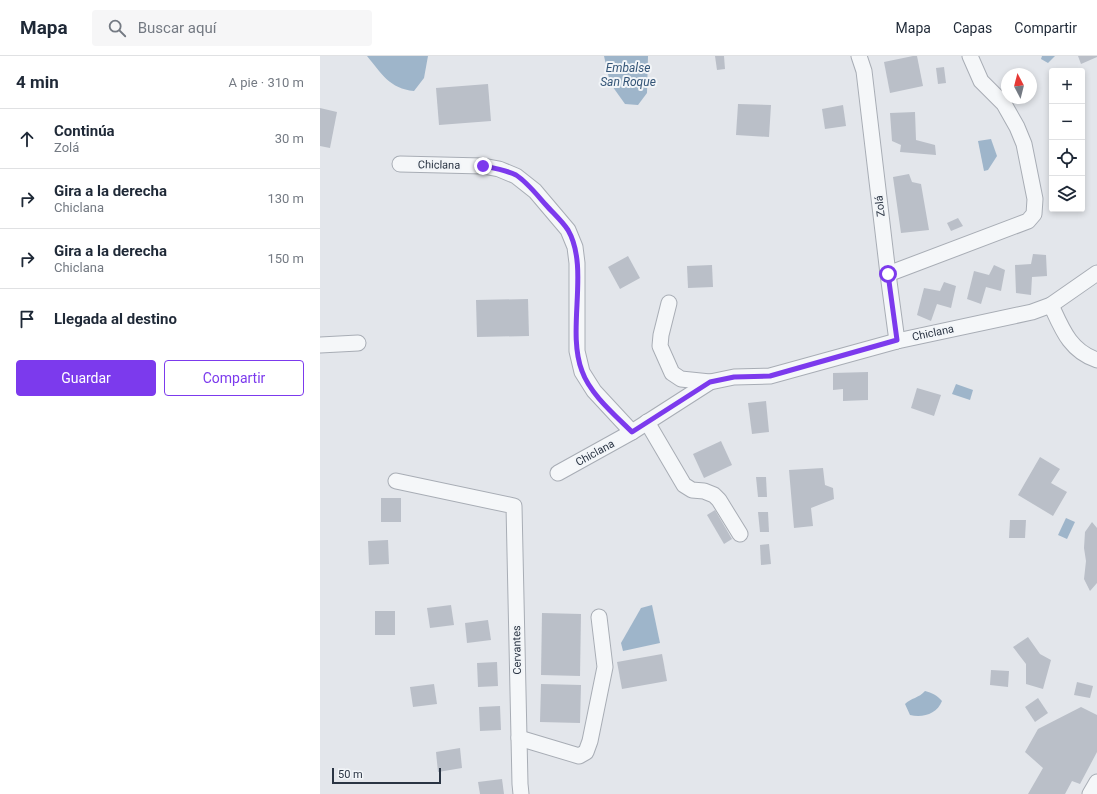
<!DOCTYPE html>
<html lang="es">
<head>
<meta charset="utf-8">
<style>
	:root { --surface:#fff; --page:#f6f6f7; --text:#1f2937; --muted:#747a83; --line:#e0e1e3; --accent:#7c3aed }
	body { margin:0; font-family:Roboto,sans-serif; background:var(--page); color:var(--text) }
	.controls { position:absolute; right:12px; top:12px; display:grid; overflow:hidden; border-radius:4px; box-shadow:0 2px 6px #0003 }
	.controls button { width:36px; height:36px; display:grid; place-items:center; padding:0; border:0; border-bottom:1px solid var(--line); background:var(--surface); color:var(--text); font:20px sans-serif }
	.compass { position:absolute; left:681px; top:12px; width:36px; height:36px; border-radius:50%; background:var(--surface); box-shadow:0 2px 6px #0003; rotate:353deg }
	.scale { position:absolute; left:12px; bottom:10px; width:109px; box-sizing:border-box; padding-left:4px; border:2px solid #2a3443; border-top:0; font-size:11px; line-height:14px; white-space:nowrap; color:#2a3443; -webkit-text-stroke:3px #f2f5f8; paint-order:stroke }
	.stop { position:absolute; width:12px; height:12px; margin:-9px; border:3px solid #7c3aed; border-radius:50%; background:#fff }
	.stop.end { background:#7c3aed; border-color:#fff; box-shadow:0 1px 4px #0008 }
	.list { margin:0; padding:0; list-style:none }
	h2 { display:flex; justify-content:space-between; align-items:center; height:52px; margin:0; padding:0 16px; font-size:17px }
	h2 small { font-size:13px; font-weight:400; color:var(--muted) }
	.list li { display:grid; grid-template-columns:26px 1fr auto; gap:12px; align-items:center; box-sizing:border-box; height:60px; padding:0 16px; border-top:1px solid var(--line) }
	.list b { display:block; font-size:15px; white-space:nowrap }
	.list p { margin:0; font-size:13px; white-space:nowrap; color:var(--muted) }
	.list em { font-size:13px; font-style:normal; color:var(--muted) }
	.actions { display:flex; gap:8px; padding:12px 16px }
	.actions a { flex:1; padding:9px 0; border:1px solid var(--accent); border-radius:4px; text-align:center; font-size:14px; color:var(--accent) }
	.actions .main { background:var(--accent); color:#fff }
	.icon { flex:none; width:22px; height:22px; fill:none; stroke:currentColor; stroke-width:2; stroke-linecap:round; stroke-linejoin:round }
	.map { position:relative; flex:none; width:777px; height:738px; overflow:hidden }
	header { display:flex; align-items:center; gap:24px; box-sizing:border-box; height:56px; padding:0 20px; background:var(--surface); border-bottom:1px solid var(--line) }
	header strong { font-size:19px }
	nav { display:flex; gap:22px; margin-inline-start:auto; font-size:14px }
	.search { width:280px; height:36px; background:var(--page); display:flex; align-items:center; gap:10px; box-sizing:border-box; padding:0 14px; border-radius:4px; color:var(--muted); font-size:15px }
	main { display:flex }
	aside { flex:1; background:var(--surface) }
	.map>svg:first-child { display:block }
	.water { fill:#9eb5ca }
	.building { fill:#babfc8 }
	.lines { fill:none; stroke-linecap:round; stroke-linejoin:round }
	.minor-casing { stroke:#a8adb5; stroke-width:17 }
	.minor { stroke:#f5f7f9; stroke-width:15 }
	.route { stroke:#7c3aed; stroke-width:5 }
	.labels { text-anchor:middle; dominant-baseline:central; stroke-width:4; stroke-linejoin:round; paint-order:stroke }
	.street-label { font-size:11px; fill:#2a3443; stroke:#f2f5f8 }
	.water-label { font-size:12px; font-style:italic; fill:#345577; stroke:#f2f5f8 }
</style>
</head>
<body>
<header>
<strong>Mapa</strong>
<div class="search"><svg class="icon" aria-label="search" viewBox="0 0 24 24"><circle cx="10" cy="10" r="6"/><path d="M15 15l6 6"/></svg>Buscar aquí</div>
<nav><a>Mapa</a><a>Capas</a><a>Compartir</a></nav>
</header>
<main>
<aside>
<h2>4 min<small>A pie · 310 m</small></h2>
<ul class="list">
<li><svg class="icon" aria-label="ahead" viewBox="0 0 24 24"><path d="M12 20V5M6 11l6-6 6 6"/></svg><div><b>Continúa</b><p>Zolá</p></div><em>30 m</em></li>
<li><svg class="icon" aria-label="right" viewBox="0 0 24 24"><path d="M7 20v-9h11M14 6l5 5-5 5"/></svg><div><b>Gira a la derecha</b><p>Chiclana</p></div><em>130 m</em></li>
<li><svg class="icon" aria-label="right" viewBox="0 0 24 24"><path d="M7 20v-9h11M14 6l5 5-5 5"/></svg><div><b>Gira a la derecha</b><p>Chiclana</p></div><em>150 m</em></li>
<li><svg class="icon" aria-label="arrive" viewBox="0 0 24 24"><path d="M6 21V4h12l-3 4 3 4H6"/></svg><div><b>Llegada al destino</b></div></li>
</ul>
<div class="actions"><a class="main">Guardar</a><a>Compartir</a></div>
</aside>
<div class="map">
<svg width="777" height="738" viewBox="0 0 777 738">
	<rect width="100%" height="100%" fill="#e3e6eb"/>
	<g class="water">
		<path d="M47,0H108L104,22L94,35C70,33 61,17 47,0Z"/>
		<path d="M284,0H328L327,37L318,49L305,48L290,27Z"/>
		<path d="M722,0H735L728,7L721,3Z"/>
		<path d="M671,83L677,100L668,114L664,115L658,85Z"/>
		<path d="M636,328L653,334L650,344L632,338Z"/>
		<path d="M746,462L755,466L747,483L738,479Z"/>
		<path d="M332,549L340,587L303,595L301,587L321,552Z"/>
		<path d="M605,635C612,637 617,639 622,645C617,658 603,662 590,659L585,648C591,642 599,642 605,635Z"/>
	</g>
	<g class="building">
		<path d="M395,0H404L405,13L397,14Z"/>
		<path d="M593,0H597L603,30L570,37L564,6Z"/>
		<path d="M758,0H777V1L761,8Z"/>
		<path d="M624,11L626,27L618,28L616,12Z"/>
		<path d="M168,28L171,65L119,69L116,32Z"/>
		<path d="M418,48L451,49L449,81L416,79Z"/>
		<path d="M523,49L526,70L505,73L502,53Z"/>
		<path d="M0,52L17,56L10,92L0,90Z"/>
		<path d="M595,56L596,84L615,89L616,99L580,96L581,89L572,85L570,57Z"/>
		<path d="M589,118L592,126L601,128L609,174L581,177L573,121Z"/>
		<path d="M638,162L643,170L631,175L627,167Z"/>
		<path d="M713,198L726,199L727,220L712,221L711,239L696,237L695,209L711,208Z"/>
		<path d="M308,200L320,222L300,233L288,211Z"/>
		<path d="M392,209L393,231L368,232L367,210Z"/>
		<path d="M674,209L685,214L681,235L666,231L661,248L647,243L654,215L669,219Z"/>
		<path d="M624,226L636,230L631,252L617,248L611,265L597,259L604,232L620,235Z"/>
		<path d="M208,243L209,280L157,281L156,244Z"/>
		<path d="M548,316V344L523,345V333L513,334V317Z"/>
		<path d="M597,332L621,339L614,360L591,352Z"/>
		<path d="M446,345L449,376L432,378L428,347Z"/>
		<path d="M401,385L412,409L384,422L373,398Z"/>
		<path d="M720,401L740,413L731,427L747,436L733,460L698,439Z"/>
		<path d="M503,412L505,429L513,432L514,443L491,452L493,470L474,472L469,414Z"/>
		<path d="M436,421H446L447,441H438Z"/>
		<rect x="61" y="442" width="20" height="24"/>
		<path d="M395,454L412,483L404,488L387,459Z"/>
		<path d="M438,456H448L449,476H440Z"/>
		<path d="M690,464H706L705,482H689Z"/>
		<path d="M772,466L777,472V527L770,535L764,523L766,505L764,492L765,476Z"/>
		<path d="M68,484L69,508L49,509L48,485Z"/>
		<path d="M449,488L451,508L441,509L440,489Z"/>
		<path d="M131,549L134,569L110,572L107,552Z"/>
		<rect x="55" y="555" width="20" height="24"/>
		<path d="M222,557L261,558L260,620L221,619Z"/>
		<path d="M168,564L171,584L147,587L145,567Z"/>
		<path d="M708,581L720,598L731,604L723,633L706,628V608L693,591Z"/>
		<path d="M342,598L347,625L302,633L297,606Z"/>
		<path d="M177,606L178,630L158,631L157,607Z"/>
		<path d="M671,614L689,615L688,631L670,629Z"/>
		<path d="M757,626L773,630L770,642L754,639Z"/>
		<path d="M114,628L117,648L93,651L90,631Z"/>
		<path d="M221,628L261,629L260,667L220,666Z"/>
		<path d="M718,642L728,657L715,666L705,651Z"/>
		<path d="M180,650L181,674L160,675L159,651Z"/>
		<path d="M761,651L777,659V696L760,728L752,725L745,738H708L723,712L705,696L718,673Z"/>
		<path d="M140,692L142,712L118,716L116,696Z"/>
		<path d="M182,723L184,738H160L158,726Z"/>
	</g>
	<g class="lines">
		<g class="minor-casing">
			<g id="minor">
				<path d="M539,0L544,15L568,218L577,285"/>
				<path d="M80,108L163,110L179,113L196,120L215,135L248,174L255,191L257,207V295L262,316L274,335L312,376"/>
				<path d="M568,218L708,165L714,158L715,143L704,88L697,71L684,48L661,25L650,0"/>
				<path d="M349,247L341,279L340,290L352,317L361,323L390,326"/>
				<path d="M731,249C742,273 750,295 777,304"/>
				<path d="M0,289L38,287"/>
				<path d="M327,366L364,429L372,434L384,435L394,439L399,444L420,478"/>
				<path d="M238,417L312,376L390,326L414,321L450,320L577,285L712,256L731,249L777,217"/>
				<path d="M76,425L194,450L200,728L201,738"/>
				<path d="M199,682L259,700L266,696L270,685L285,611L279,561"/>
				<path d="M770,738L777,726"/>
			</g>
		</g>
		<use href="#minor" class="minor"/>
	</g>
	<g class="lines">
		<path class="route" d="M163,110C174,112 186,114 196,119C207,126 217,139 226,149C233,157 242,165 248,174C270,212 246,274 262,315C270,338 295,359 312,376L390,326L414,321L450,320L577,284L568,218"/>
	</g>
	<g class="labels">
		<g class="street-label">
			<text transform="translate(119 109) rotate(1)">Chiclana</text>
			<text transform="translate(560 150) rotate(-97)">Zolá</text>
			<text transform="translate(613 277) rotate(-12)">Chiclana</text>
			<text transform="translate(275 397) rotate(-29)">Chiclana</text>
			<text transform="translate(197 594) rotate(-91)">Cervantes</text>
		</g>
		<g class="water-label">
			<text x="308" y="12">Embalse<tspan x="308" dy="14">San Roque</tspan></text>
		</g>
	</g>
</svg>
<div class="controls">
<button>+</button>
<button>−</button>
<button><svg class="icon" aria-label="locate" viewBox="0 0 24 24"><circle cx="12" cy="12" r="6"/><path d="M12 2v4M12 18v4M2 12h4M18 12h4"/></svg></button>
<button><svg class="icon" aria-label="layers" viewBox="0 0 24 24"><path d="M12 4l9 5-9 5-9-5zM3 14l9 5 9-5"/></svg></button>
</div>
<svg class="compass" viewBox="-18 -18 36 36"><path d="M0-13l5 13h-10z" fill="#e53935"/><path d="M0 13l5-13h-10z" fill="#747a83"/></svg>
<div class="scale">50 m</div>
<div class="stop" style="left:568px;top:218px"></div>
<div class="stop end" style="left:163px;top:110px"></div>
</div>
</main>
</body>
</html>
